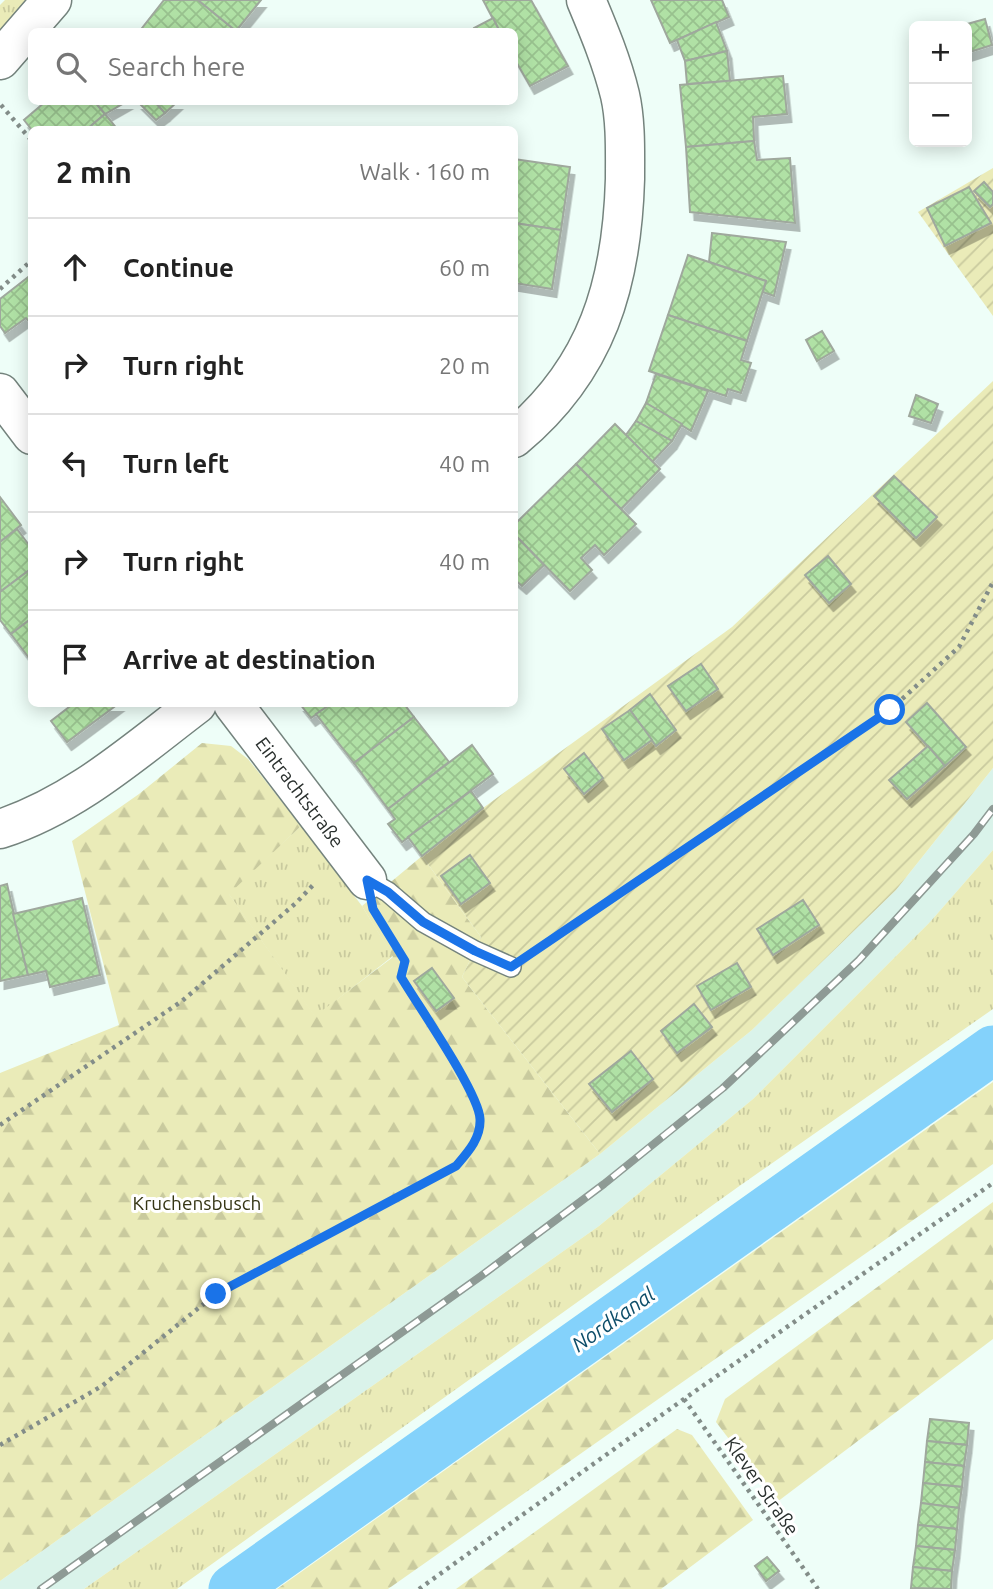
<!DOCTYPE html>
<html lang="en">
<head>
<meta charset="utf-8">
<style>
	:root { --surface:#fff; --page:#f6f6f6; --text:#222; --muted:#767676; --line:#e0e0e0 }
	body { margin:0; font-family:Ubuntu,sans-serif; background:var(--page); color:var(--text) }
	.controls { position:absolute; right:21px; top:21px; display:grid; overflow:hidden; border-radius:10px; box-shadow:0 4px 18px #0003 }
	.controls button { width:63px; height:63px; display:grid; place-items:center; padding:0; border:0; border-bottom:2px solid var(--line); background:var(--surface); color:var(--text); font:35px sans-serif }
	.stop { position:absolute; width:21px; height:21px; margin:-16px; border:5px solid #1a73e8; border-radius:50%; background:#fff }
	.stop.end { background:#1a73e8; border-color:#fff; box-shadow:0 2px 7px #0008 }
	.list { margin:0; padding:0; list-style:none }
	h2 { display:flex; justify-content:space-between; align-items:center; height:91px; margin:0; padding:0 28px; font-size:30px }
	h2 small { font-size:23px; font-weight:400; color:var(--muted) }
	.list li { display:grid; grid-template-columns:46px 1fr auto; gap:21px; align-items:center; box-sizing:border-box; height:98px; padding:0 28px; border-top:2px solid var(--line) }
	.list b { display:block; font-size:26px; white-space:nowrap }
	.list em { font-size:23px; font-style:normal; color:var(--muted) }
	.icon { flex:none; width:38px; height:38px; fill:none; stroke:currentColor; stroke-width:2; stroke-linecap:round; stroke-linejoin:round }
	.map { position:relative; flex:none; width:993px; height:1589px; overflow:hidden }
	.search { position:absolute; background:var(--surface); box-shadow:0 4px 18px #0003; left:28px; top:28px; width:490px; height:77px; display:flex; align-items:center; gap:18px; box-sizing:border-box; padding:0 24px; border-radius:10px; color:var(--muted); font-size:26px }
	.panel { position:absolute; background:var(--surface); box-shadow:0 4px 18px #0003; left:28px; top:126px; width:490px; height:581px; border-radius:10px }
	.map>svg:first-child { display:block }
	.built { fill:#daf3ea }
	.grass { fill:url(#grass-tufts) }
	.forest { fill:url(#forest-firs) }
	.garden { fill:url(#garden-furrows) }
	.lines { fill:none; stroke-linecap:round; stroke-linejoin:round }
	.canal { stroke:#84d2fb; stroke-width:49 }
	.building { fill:url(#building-cross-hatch); stroke:#9fa89d; stroke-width:2; filter:url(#shadow) }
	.service-casing { stroke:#74837d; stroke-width:22 }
	.minor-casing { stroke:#74837d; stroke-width:41 }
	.tertiary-casing { stroke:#74837d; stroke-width:41 }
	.path { stroke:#838d89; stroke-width:4.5; stroke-dasharray:3.5 5; stroke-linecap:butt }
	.service { stroke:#fff; stroke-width:19 }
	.minor { stroke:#fff; stroke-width:38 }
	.tertiary { stroke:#fff; stroke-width:38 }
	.rail-casing { stroke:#8e9a95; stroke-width:8 }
	.rail { stroke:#fff; stroke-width:5; stroke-dasharray:16; stroke-linecap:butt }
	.route { stroke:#1a73e8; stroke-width:9 }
	.labels { text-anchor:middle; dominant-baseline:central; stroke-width:6; stroke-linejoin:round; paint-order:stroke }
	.street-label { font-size:19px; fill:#2a302e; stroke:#fff }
	.park-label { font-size:19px; fill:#353514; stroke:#fff }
	.water-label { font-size:21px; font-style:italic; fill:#0d4d69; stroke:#fff }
</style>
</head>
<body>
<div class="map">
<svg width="993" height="1589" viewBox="0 0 993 1589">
	<defs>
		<pattern id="grass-tufts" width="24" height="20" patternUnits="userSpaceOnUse" patternTransform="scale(1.75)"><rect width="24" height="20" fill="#eaebb8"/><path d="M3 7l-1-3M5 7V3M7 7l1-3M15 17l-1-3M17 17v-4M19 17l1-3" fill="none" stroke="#c9ca9e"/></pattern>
		<pattern id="forest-firs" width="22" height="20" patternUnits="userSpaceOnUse" patternTransform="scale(1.75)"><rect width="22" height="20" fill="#eaebb8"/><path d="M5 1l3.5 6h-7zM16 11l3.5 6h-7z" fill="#c9ca9e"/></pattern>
		<pattern id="garden-furrows" width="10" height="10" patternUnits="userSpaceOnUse" patternTransform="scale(1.75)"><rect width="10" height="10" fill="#eaebb8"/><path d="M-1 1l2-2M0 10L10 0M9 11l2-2" fill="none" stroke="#c9ca9e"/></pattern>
		<pattern id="building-cross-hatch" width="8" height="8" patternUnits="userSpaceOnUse" patternTransform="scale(1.75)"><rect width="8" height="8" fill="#b0e1a5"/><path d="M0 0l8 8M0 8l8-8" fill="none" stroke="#98c18e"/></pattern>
		<filter id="shadow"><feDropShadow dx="4.5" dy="8" stdDeviation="0" flood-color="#0004"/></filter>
	</defs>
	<rect width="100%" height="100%" fill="#eefef8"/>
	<path class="built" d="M993,768V850L930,922L753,1099L599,1226L84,1589H0V1581L600,1154L752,1030L896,890Z"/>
	<g class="grass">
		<path d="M5,0H35L0,41V5Z"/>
		<path d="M301,826L362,906L393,956L315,1017L228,893Z"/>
		<path d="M993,850V1009L738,1187L177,1589H84L599,1226L753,1099L930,922Z"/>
	</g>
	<g class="forest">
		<path d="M202,743L231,746L248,759L301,826L229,894L315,1016L393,957L362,906L422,856L481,937L462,977L600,1154L0,1581V1073L119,1025L72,841L139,794Z"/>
		<path d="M993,1082V1164L388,1589H277Z"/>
		<path d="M993,1202V1339L777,1502L716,1422L725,1399Z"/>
		<path d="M677,1429L692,1435L753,1520L661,1589H456Z"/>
	</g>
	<g class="garden">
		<path d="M993,168V316L918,212Z"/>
		<path d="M993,381V768L896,890L752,1030L600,1154L462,977L481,937L422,856L483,808L732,627Z"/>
	</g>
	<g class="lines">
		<path class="canal" d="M233,1589L993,1050"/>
	</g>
	<g class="building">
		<path d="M164,0H198L236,31L139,32Z"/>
		<path d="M198,0H261L236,31Z"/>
		<path d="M483,0H531L568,66L530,86L514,58V32H500Z"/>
		<path d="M651,0H722L729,17L670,43Z"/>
		<path d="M493,18L500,32H475L474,28Z"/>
		<path d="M985,19L992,45L967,53V26H960Z"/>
		<path d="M716,22L727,51L685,61L677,40Z"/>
		<path d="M727,51L730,81L687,84L685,61Z"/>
		<path d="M783,76L787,114L753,117L754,141L686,147L680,85Z"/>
		<path d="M45,102H95L105,114L86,130H32L24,120Z"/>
		<path d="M95,102H126L105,114Z"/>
		<path d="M138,102H155L165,113L156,120Z"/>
		<path d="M155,102H177L165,113Z"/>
		<path d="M105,114L118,130H86Z"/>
		<path d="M754,141L757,160L790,158L795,223L690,212L686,147Z"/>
		<path d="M514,159L570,167L561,230L514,223Z"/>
		<path d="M984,182L993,192V204L990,207L974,191Z"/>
		<path d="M969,187L991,223L945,246L927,208Z"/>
		<path d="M514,223L561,230L552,289L514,283Z"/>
		<path d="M712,233L786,242L774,296L763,292L766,281L709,262Z"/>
		<path d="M688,255L766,281L747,341L668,315Z"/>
		<path d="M32,274V325L26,318L5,333L0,326V299Z"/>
		<path d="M668,315L747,341L741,360L751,363L741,393L728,389L726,396L649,371Z"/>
		<path d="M822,331L834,351L817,361L806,340Z"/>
		<path d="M656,374L708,391L691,431L646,403Z"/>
		<path d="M916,395L938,404L931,423L909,416Z"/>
		<path d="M646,403L682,424L672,441L636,421Z"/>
		<path d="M636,421L672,441L652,462L626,435Z"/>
		<path d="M615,424L660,469L621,509L576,464Z"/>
		<path d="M576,464L636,524L604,555L595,545L581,558L592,570L570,591L514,534V525Z"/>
		<path d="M894,476L937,517L916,538L874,496Z"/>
		<path d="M0,497L21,525L0,542Z"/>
		<path d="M17,529L32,549V568L0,592V542Z"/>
		<path d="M515,535L544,565L522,586L514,579Z"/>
		<path d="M828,556L851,584L829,603L805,575Z"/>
		<path d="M32,568V618L11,634L0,620V592Z"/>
		<path d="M32,618V662L11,634Z"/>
		<path d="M701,664L718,689L686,711L668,686Z"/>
		<path d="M650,694L676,730L656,746L630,710Z"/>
		<path d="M927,703L966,747L945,766L906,722Z"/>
		<path d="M73,704H118L67,742L51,721Z"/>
		<path d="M300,704H331L311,718Z"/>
		<path d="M331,704H404L414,717L354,763L316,714Z"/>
		<path d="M630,710L652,740L624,760L602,729Z"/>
		<path d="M414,717L449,762L388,809L354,763Z"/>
		<path d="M472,745L493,774L402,842L388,824L395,819L388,809Z"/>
		<path d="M928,746L945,766L907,799L889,780Z"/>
		<path d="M584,753L603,778L584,794L564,769Z"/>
		<path d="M471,791L483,808L422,856L408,837Z"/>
		<path d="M470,855L490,883L461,904L441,876Z"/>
		<path d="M7,884L28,975L0,981V886Z"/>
		<path d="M82,898L100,975L50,987L46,971L28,975L13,914Z"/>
		<path d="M803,900L819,925L773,955L757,929Z"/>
		<path d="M737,963L751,987L711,1010L697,986Z"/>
		<path d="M432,968L454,998L436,1011L414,981Z"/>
		<path d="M694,1004L712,1027L677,1053L661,1031Z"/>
		<path d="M631,1051L653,1079L612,1112L589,1084Z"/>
		<path d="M930,1419L969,1423L967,1445L927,1441Z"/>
		<path d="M927,1441L967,1445L964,1466L925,1462Z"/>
		<path d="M925,1462L964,1466L962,1487L923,1483Z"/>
		<path d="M923,1483L962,1487L959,1508L921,1503Z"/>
		<path d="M921,1503L959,1508L957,1529L918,1525Z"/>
		<path d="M918,1525L957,1529L955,1550L916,1546Z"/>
		<path d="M916,1546L955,1550L952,1571L913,1567Z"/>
		<path d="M767,1557L779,1571L766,1581L755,1566Z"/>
		<path d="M913,1567L952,1571L951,1589L911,1588Z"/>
	</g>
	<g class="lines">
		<g class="service-casing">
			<path id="service" d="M367,880L388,892L423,922L475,951L511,967"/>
		</g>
		<g class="minor-casing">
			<g id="minor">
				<path d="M0,393L32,435"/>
				<path d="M514,438C597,369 622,284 625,179C625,152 626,121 620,95C612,62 599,31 586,0"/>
				<path d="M233,704L367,880"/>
				<path d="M0,829C75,805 135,751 197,704"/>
			</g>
		</g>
		<g class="tertiary-casing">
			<path id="tertiary" d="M0,60L52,0"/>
		</g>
		<g class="path">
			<path d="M1,105L32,141"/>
			<path d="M0,289L32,260"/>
			<path d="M538,949L890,710L959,647L993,582"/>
			<path d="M0,1125L182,1001L296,903L315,883"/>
			<path d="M684,1399L818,1589"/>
			<path d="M0,1445L102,1386L216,1294L456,1166C467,1152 480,1138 480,1119C479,1093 417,1004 401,977L405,961L396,947"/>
			<path d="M419,1589L684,1399L993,1183"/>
		</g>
		<use href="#service" class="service"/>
		<use href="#minor" class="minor"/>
		<use href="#tertiary" class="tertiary"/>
		<g class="rail-casing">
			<path id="rail" d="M41,1589L481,1276L604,1184L723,1088L859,960L974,834L993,809"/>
		</g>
		<use href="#rail" class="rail"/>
	</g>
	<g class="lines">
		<path class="route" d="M216,1294L456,1166C468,1152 481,1138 480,1119C479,1093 417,1004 401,977L405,961L373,909L367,880L388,892L423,922L475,951L511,967L890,710"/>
	</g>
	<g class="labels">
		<g class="street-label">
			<text transform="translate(300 792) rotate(53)">Eintrachtstraße</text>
			<text transform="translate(762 1486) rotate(55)">Klever Straße</text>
		</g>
		<g class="park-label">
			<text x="197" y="1203">Kruchensbusch</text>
		</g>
		<g class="water-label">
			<text transform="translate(613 1319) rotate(-35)">Nordkanal</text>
		</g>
	</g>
</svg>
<div class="controls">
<button>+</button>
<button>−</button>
</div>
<div class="stop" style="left:890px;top:710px"></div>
<div class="stop end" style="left:216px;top:1294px"></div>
<div class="search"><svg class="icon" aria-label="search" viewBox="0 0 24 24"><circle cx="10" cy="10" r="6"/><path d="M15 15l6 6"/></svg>Search here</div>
<section class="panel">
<h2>2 min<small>Walk · 160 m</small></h2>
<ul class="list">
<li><svg class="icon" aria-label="ahead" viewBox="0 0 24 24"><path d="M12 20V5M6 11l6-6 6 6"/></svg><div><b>Continue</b></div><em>60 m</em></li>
<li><svg class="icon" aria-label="right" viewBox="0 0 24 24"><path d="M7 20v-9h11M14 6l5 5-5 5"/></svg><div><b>Turn right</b></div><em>20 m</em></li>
<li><svg class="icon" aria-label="left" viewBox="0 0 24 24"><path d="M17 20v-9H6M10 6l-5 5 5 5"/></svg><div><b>Turn left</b></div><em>40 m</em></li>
<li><svg class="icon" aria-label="right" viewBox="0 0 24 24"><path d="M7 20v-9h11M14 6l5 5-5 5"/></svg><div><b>Turn right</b></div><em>40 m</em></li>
<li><svg class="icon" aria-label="arrive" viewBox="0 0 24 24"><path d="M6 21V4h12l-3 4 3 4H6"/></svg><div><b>Arrive at destination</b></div></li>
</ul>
</section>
</div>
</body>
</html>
